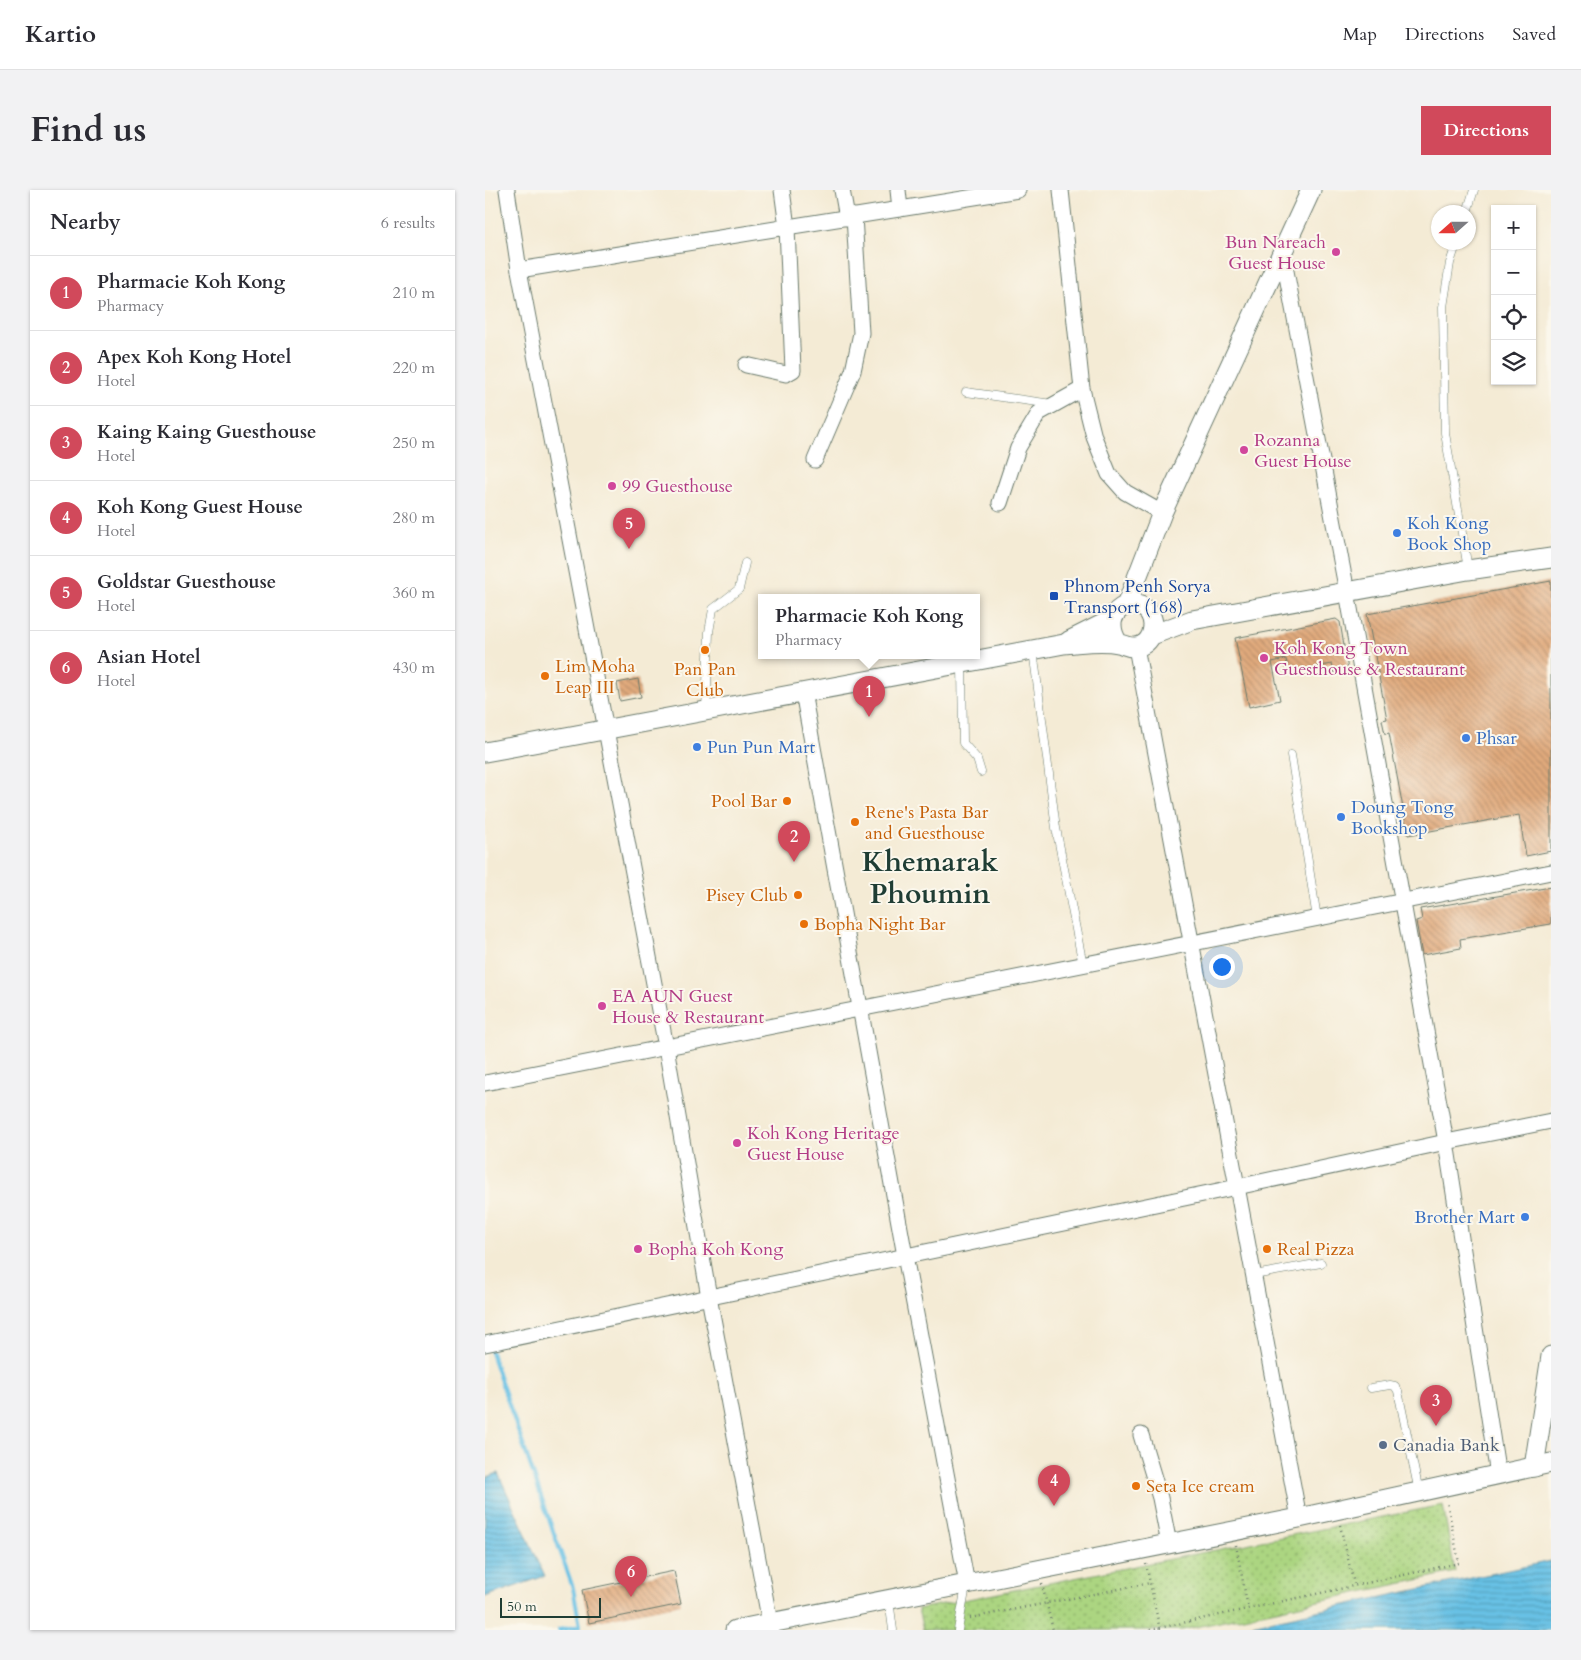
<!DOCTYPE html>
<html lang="en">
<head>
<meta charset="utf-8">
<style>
	:root { --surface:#fff; --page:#f2f2f3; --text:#2b2b33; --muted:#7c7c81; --line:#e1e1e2; --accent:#d1495b }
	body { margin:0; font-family:Cardo,serif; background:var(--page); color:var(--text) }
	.controls { position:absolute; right:15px; top:15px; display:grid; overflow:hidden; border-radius:0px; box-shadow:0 1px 4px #0004 }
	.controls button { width:45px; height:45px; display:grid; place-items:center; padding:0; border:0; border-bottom:1px solid var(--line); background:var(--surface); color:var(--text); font:25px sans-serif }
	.compass { position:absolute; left:946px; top:15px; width:45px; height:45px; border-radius:50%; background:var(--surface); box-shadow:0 1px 4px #0004; rotate:249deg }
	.scale { position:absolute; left:15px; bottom:12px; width:101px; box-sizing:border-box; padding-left:5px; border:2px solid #1f3d34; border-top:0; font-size:14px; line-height:18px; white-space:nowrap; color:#1f3d34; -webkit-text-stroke:4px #fbf7ec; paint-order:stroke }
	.you { position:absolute; left:736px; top:776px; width:18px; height:18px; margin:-12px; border:4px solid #fff; border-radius:50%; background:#1a73e8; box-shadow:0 0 0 8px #1a73e833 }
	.badge { display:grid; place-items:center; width:32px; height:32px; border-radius:50%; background:var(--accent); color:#fff; font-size:16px; font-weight:700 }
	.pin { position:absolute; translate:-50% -41px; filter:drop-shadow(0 1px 2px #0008) }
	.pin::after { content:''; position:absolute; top:26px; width:18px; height:15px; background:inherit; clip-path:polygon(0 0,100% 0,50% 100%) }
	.popup { position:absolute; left:273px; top:404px; width:222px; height:65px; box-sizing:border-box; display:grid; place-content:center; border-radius:0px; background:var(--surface); filter:drop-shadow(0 1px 4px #0005); font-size:16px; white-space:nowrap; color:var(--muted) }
	.popup b { font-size:19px; color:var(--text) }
	.popup::after { content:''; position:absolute; left:50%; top:100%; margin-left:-10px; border:10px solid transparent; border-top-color:var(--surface) }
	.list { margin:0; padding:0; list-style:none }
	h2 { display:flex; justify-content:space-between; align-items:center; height:65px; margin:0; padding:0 20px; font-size:21px }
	h2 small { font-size:16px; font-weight:400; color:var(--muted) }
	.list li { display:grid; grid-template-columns:32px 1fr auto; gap:15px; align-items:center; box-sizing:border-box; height:75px; padding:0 20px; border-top:1px solid var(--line) }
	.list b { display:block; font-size:19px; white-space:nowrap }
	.list p { margin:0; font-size:16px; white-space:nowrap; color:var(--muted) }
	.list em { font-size:16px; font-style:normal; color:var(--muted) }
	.icon { flex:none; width:28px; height:28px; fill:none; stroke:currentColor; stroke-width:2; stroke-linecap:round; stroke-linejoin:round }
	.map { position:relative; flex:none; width:1066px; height:1440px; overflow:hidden; border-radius:0px }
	header { display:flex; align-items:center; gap:30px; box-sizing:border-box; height:70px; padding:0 25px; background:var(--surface); border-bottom:1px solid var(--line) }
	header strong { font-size:24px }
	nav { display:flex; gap:28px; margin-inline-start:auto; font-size:18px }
	.intro { display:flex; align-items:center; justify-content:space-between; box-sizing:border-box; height:120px; padding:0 30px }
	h1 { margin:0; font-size:35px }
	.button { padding:12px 22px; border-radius:0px; background:var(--accent); color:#fff; font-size:18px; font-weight:700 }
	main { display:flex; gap:30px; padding:0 30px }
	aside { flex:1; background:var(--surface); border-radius:0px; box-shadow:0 1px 4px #0004 }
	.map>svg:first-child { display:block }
	.park { fill:url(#park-dots); stroke:#66895a }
	.water { fill:url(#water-rules); stroke:#447f8c }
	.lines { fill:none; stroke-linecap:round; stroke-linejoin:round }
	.stream { stroke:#68c1e5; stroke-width:4 }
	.building { fill:url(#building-back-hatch) }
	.service-casing { stroke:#6a7a6c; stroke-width:9 }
	.minor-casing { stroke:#6a7a6c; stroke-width:17 }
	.tertiary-casing { stroke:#6a7a6c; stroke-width:21 }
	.path { stroke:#6a7a6c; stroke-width:2.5; stroke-dasharray:1 4; stroke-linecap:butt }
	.service { stroke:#fff; stroke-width:8 }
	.minor { stroke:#fff; stroke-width:15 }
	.tertiary { stroke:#fff; stroke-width:19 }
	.hotel-dot { fill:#d1479c; stroke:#fbf7ec; stroke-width:2 }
	.shop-dot { fill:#3f7fe0; stroke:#fbf7ec; stroke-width:2 }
	.transit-dot { fill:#1a4fb4; stroke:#fbf7ec; stroke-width:2 }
	.food-dot { fill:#e8710a; stroke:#fbf7ec; stroke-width:2 }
	.service-dot { fill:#5c6f8a; stroke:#fbf7ec; stroke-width:2 }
	.labels { text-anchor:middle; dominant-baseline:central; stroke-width:4; stroke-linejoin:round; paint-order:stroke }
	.hotel-label { font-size:18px; fill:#b23c85; stroke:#fbf7ec; text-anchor:start }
	.shop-label { font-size:18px; fill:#366cbe; stroke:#fbf7ec; text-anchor:start }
	.transit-label { font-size:18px; fill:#164399; stroke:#fbf7ec; text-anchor:start }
	.food-label { font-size:18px; fill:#c56008; stroke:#fbf7ec; text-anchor:start }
	.service-label { font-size:18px; fill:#4e5e75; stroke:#fbf7ec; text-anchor:start }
	.town-label { font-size:28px; font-weight:bold; fill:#1f3d34; stroke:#fbf7ec }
</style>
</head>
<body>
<header>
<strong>Kartio</strong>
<nav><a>Map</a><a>Directions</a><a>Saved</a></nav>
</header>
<div class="intro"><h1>Find us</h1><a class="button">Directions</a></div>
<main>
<aside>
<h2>Nearby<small>6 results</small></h2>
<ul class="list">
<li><span class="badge">1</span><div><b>Pharmacie Koh Kong</b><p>Pharmacy</p></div><em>210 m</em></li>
<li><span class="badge">2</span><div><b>Apex Koh Kong Hotel</b><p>Hotel</p></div><em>220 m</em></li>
<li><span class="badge">3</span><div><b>Kaing Kaing Guesthouse</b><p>Hotel</p></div><em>250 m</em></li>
<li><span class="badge">4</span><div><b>Koh Kong Guest House</b><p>Hotel</p></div><em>280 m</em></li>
<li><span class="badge">5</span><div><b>Goldstar Guesthouse</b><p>Hotel</p></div><em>360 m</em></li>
<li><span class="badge">6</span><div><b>Asian Hotel</b><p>Hotel</p></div><em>430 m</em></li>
</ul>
</aside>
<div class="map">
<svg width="1066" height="1440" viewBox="0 0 1066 1440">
	<defs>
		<pattern id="park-dots" width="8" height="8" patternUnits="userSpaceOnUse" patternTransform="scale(1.25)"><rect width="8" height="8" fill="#acd581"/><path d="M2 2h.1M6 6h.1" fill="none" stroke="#8bae6a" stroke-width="1.8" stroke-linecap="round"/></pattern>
		<pattern id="water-rules" width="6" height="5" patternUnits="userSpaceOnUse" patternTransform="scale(1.25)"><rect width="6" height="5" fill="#68c1e5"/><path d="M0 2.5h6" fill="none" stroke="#559eba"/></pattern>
		<pattern id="building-back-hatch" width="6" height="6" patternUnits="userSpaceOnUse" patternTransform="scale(1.25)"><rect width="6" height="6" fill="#e1aa7d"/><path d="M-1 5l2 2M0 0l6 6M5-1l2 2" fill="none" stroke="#b68c67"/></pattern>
	</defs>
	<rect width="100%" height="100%" fill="#fbf7ec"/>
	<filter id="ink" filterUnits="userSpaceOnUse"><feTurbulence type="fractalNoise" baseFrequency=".02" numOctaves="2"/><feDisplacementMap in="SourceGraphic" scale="10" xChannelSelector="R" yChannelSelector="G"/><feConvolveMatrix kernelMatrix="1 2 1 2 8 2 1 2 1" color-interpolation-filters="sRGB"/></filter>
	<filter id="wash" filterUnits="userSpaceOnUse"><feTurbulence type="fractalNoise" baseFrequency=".0096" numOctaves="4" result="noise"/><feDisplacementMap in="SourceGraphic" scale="20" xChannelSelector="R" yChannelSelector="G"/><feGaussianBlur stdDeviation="1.12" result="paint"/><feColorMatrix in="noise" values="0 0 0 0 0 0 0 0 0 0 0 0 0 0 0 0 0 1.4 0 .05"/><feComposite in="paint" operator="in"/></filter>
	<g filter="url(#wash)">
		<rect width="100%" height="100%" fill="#f4ebd5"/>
		<path class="park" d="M958,1315L970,1382L697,1440H438L433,1419Z"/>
		<g class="water">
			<path d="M13,1283L60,1386L0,1407V1288Z"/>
			<path d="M1066,1371V1440H743Z"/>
		</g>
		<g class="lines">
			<path class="stream" d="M4,1157L88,1398L95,1436L74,1440"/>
		</g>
		<g id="blocks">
			<g class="building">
				<path d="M1066,391V661L1041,666L1034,625L923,645L904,543L900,544L897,530L902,529L882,424Z"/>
				<path d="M851,429L855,432L863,480L849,483L847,474L804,482L801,469L787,472L795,510L764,517L750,448Z"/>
				<path d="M153,489L156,507L135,511L132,493Z"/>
				<path d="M1066,697V734L975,749L976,758L937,765L931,731L937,729L935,719Z"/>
				<path d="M189,1381L196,1414L104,1433L97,1400Z"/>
			</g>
		</g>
	</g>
	<g filter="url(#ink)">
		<use href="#blocks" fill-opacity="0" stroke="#6a7a6c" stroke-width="1"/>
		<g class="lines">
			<g class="service-casing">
				<g id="service">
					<path d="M982,22L989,0"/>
					<path d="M972,52L965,73L958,117L960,243L983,379"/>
					<path d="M481,202L567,214"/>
					<path d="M548,460L571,638L598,775"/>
					<path d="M477,473L478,553L492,569L496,582"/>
					<path d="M221,521L224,442L228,419L254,399L260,373"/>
					<path d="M806,565L832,728"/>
					<path d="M769,1085L836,1073"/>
					<path d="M886,1198L905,1195L910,1196L913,1201L934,1302"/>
					<path d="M404,1410L408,1440"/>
					<path d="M473,1440L481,1396"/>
				</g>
			</g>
			<g class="minor-casing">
				<g id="minor">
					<path d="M22,0L34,80L181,857L224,1107L285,1433"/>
					<path d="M357,0L362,28"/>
					<path d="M413,0L415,19"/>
					<path d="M576,0L597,199L609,247L624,284L640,302L677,323"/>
					<path d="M797,60L862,402L961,952L1013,1285"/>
					<path d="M34,80L533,0"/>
					<path d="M261,175L301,184L308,180L302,37L297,0"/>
					<path d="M330,270L368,181L376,143L369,26"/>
					<path d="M515,313L533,258L554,223L597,199"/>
					<path d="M651,457L814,1328"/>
					<path d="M318,502L420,1066L482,1394"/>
					<path d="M0,893L1066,682"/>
					<path d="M0,1154L752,997L961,952L1066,931"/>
					<path d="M656,1245L675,1308L684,1354"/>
				</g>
			</g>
			<g class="tertiary-casing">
				<g id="tertiary">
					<path d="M641,416L677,323L826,0"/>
					<path d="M667,445L707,430L983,380L1066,368"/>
					<path d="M584,451L626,430"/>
					<path d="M0,562L579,454C595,453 616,449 633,453C639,454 643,458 651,457C666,455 672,437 665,424C652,403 612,419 633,453"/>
					<path d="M1049,1277L1066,1166"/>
					<path d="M250,1440L814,1328L1066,1273"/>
				</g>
			</g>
			<g class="path">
				<path d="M855,1335L869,1394"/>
				<path d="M751,1355L763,1418"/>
				<path d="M661,1374L675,1440"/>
				<path d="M557,1394L568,1440"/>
				<path d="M485,1428L665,1393"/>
				<path d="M665,1440L974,1373L962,1312"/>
			</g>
			<use href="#service" class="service"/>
			<use href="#minor" class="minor"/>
			<use href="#tertiary" class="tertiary"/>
		</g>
	</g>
	<g class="hotel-dot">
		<circle cx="851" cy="62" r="5"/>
		<circle cx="759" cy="260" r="5"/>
		<circle cx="127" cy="296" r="5"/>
		<circle cx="779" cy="468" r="5"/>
		<circle cx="117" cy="816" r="5"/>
		<circle cx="252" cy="953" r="5"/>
		<circle cx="153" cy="1059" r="5"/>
	</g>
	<g class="shop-dot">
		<circle cx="912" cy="343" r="5"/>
		<circle cx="981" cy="548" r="5"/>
		<circle cx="212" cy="557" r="5"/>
		<circle cx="856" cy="627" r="5"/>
		<circle cx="1040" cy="1027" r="5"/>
	</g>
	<rect class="transit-dot" x="564" y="401" width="10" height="10" rx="2.5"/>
	<g class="food-dot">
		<circle cx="220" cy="460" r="5"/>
		<circle cx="60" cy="486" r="5"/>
		<circle cx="302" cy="611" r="5"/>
		<circle cx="370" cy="632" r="5"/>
		<circle cx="313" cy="705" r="5"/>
		<circle cx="319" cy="734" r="5"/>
		<circle cx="782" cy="1059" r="5"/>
		<circle cx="651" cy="1296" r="5"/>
	</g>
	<circle class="service-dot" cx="898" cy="1255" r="5"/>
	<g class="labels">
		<g class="hotel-label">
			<text x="841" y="52" text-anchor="end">Bun Nareach<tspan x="841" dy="21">Guest House</tspan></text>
			<text x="769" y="250">Rozanna<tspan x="769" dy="21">Guest House</tspan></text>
			<text x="137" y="296">99 Guesthouse</text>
			<text x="789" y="458">Koh Kong Town<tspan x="789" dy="21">Guesthouse &amp; Restaurant</tspan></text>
			<text x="127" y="806">EA AUN Guest<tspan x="127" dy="21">House &amp; Restaurant</tspan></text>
			<text x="262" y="943">Koh Kong Heritage<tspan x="262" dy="21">Guest House</tspan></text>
			<text x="163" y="1059">Bopha Koh Kong</text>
		</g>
		<g class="shop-label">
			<text x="922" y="333">Koh Kong<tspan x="922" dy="21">Book Shop</tspan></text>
			<text x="991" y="548">Phsar</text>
			<text x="222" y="557">Pun Pun Mart</text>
			<text x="866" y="617">Doung Tong<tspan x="866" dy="21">Bookshop</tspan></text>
			<text x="1030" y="1027" text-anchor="end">Brother Mart</text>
		</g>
		<g class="transit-label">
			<text x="579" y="396">Phnom Penh Sorya<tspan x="579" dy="21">Transport (168)</tspan></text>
		</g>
		<g class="food-label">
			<text x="70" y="476">Lim Moha<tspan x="70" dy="21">Leap III</tspan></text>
			<text x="220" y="479" text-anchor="middle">Pan Pan<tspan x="220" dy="21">Club</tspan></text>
			<text x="292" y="611" text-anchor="end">Pool Bar</text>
			<text x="380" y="622">Rene's Pasta Bar<tspan x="380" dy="21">and Guesthouse</tspan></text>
			<text x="303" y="705" text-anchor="end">Pisey Club</text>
			<text x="329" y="734">Bopha Night Bar</text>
			<text x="792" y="1059">Real Pizza</text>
			<text x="661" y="1296">Seta Ice cream</text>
		</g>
		<g class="service-label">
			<text x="908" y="1255">Canadia Bank</text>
		</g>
		<g class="town-label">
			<text x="445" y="672">Khemarak<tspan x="445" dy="32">Phoumin</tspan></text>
		</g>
	</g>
</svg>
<div class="controls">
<button>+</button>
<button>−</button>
<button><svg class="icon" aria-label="locate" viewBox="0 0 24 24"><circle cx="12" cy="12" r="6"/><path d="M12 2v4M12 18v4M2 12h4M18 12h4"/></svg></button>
<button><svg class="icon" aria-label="layers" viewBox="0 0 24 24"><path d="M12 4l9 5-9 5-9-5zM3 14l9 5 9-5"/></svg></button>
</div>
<svg class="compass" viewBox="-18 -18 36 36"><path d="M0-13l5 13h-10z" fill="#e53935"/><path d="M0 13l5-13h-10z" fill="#7c7c81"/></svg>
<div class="scale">50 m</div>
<div class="you"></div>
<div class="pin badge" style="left:384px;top:527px">1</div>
<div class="popup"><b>Pharmacie Koh Kong</b>Pharmacy</div>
<div class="pin badge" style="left:309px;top:672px">2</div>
<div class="pin badge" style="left:951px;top:1236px">3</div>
<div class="pin badge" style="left:569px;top:1316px">4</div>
<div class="pin badge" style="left:144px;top:359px">5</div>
<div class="pin badge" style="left:146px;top:1407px">6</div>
</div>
</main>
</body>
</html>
